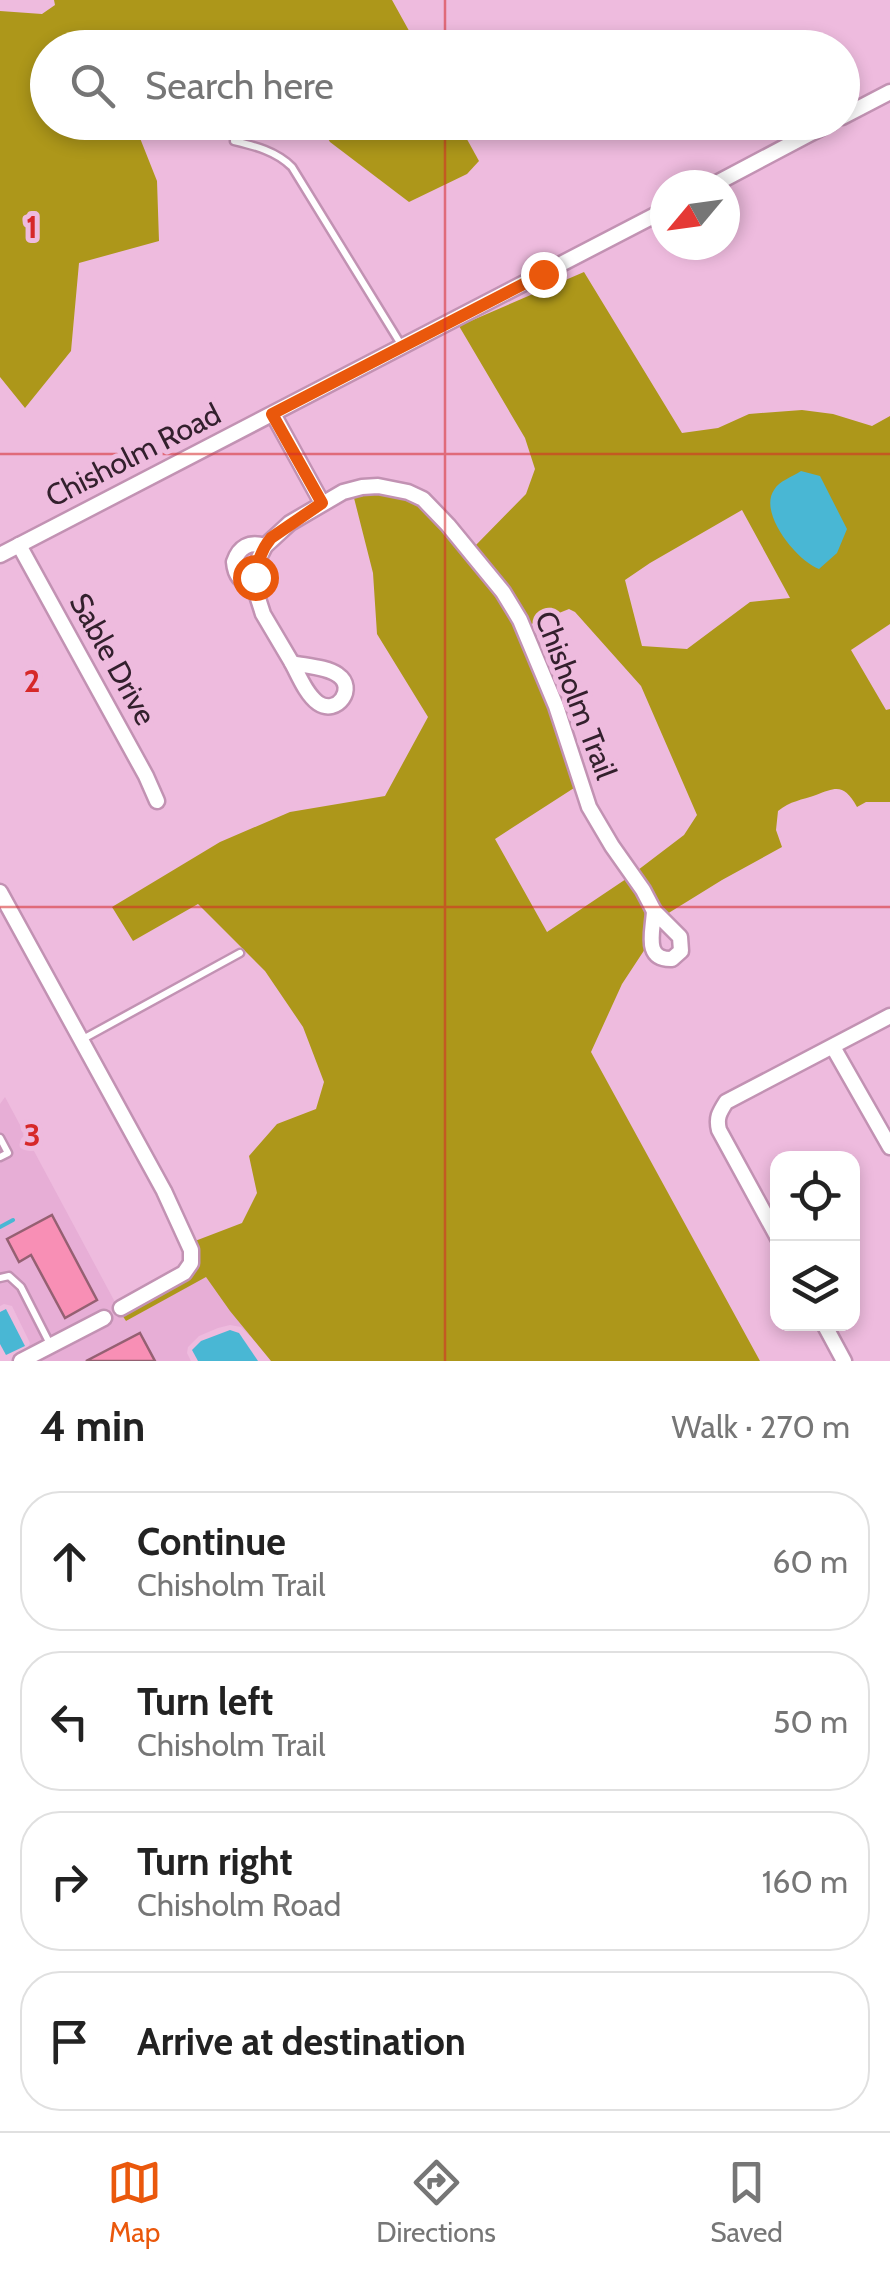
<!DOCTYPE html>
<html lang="en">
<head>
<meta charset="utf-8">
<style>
	:root { --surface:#fff; --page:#f2f2f2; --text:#222; --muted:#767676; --line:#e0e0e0; --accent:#ea580c }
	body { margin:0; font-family:Cabin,sans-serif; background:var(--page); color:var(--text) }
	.controls { position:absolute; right:30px; bottom:30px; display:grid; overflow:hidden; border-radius:20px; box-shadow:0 5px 15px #0003 }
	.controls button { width:90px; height:90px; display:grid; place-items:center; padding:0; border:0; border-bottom:2px solid var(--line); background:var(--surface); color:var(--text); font:50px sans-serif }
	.compass { position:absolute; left:650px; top:170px; width:90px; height:90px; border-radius:50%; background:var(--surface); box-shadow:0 5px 15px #0003; rotate:241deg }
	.stop { position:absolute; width:30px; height:30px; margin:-22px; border:8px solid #ea580c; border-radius:50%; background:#fff }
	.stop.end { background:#ea580c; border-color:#fff; box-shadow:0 2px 10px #0008 }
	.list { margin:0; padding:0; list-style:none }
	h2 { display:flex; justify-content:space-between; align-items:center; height:130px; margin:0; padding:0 40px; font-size:42px }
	h2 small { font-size:32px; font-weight:400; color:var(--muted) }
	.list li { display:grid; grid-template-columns:65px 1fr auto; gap:30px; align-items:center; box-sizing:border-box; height:140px; margin:0 20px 20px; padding:0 20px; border:2px solid var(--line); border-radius:40px }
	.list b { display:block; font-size:38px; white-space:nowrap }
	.list p { margin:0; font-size:32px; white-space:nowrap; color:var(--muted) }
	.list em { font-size:32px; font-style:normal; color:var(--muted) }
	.icon { flex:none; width:55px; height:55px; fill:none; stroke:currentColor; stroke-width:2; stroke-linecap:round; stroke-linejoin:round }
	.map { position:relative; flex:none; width:890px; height:1361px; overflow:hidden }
	.search { position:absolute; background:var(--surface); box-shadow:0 5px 15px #0003; left:30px; right:30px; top:30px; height:110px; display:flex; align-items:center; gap:25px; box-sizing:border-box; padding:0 35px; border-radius:55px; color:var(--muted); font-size:38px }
	.sheet { height:770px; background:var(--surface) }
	nav { display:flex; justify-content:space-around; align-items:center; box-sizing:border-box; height:140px; border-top:2px solid var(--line); background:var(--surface); font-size:28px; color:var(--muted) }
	nav a { display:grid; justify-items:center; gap:5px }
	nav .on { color:var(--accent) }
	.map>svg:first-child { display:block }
	.built { fill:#e7aed6 }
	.forest { fill:#ad971a; fill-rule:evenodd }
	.water { fill:#49b7d4 }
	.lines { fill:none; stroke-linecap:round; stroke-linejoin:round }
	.stream { stroke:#49b7d4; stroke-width:4 }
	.building { fill:#f88fb5; stroke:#956072; stroke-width:2.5 }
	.service-casing { stroke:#c292b3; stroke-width:11 }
	.minor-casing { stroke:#c292b3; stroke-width:19 }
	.service { stroke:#fff; stroke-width:6 }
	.minor { stroke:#fff; stroke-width:14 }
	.route { stroke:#ea580c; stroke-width:12 }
	.grid { fill:none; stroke:#d62828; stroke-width:2.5; stroke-opacity:0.55 }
	.labels { text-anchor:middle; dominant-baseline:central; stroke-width:10; stroke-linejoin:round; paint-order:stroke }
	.street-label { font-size:30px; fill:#33202d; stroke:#eebbde }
	.grid-label { font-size:32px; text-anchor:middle; font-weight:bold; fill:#d62828; stroke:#eebbde; stroke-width:10; stroke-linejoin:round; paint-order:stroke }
</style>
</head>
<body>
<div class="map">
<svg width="890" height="1361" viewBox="0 0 890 1361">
	<rect width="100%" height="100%" fill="#eebbde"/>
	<path class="built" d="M5,1097L116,1304L112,1306L118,1317L122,1315L126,1321L206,1276L251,1337L241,1327L230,1325L218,1328L199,1336L188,1347L187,1353L191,1361H34L113,1319L107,1309L27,1350L30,1343L12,1306L4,1304L0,1306V1104Z"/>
	<g class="forest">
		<path d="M54,0H392L418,47H259L244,34L188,47L48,48V122L134,123L157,181L159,241L79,263L71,351L25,408L0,377V11L42,14L55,5Z"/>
		<path d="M318,123H458L479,161L467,174L409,202L330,142Z"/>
		<path d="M584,272L682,433L718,428L749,414L802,410L833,414L872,426L890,416V624L851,650L886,710L890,709V802H866L857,807C844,784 837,787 816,795C802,800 790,801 778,811L776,830L782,847L722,880L667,914L660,907L638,870L684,835L697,815L641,686L575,612L569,609L529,625L509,588L475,546L526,494L535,469L525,438L459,326ZM742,510L790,598L750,602L687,649L642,646L625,580L650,563Z"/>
		<path d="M377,493L405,498L418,505L442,529L497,596L513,623L549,708L574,788L495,839L547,932L626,879L647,913L645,949L622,984L591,1052L760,1361H271L230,1311L206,1277L126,1321L122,1315L187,1278L198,1262L195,1241L242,1223L257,1193L249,1156L277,1124L316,1109L324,1082L303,1027L265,971L198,904L133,941L112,907L220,842L290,812L385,796L428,717L377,634L373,573L354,498Z"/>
	</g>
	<g class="water">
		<path d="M801,471L820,476L847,529L837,553L819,569C797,561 758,513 774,490C779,481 792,477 801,471Z"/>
		<path d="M6,1309L25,1346L6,1355L0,1344V1312Z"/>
		<path d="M230,1330L239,1333L258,1361H198L192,1350L201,1341Z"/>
	</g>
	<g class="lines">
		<path class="stream" d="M0,1227L13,1220"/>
	</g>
	<g class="building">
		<path d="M52,1215L97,1300L65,1318L31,1255L19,1262L7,1239Z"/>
		<path d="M140,1333L155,1361H86Z"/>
	</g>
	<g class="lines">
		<g class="service-casing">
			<g id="service">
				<path d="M234,141C255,146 276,151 292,167L402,346"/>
				<path d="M83,1039L240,953"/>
				<path d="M0,1138L8,1153L0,1157"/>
				<path d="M0,1278L9,1276L21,1287L50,1344"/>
			</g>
		</g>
		<g class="minor-casing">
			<g id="minor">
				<path d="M842,117L890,92"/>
				<path d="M713,185L832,122"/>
				<path d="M273,414L322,503"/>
				<path d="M19,545L146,776L157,801"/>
				<path d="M0,555L665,210"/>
				<path d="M254,586C241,583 235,575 234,562C239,547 249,541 265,546"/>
				<path d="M292,663L263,614L254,586L258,560L265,546L290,523L343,492L362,487L378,486L408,492L423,499L448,525L503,592L520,620L556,706L589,807L612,846L643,890L654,911"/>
				<path d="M292,663C306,666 327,667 338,675C357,688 337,716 318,703C306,694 299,676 292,663Z"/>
				<path d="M0,892L164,1191L191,1250V1263L184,1273L121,1308"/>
				<path d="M654,911L680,937L681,951L672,959C643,960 653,932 654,911Z"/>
				<path d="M833,1047L890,1147"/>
				<path d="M778,1238L719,1130C716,1118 719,1113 726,1102L890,1016"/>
				<path d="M824,1324L844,1361"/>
				<path d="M21,1361L104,1318"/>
			</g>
		</g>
		<use href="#service" class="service"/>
		<use href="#minor" class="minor"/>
	</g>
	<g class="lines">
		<path class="route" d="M255,577C258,562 261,550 271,538L322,503L272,414L543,274"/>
	</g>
	<path class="grid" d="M445,0V48M445,122V1361M0,454H890M0,907H890"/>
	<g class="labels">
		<g class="street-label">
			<text transform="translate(133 455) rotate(-27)">Chisholm Road</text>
			<text transform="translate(113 659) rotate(61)">Sable Drive</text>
			<text transform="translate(576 695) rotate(69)">Chisholm Trail</text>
		</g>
	</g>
	<g class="grid-label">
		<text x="32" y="238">1</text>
		<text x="32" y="692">2</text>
		<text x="32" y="1146">3</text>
	</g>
</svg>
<div class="controls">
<button><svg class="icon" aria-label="locate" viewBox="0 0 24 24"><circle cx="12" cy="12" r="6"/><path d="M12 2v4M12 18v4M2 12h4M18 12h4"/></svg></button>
<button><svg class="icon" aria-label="layers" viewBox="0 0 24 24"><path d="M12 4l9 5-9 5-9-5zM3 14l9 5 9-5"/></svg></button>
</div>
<svg class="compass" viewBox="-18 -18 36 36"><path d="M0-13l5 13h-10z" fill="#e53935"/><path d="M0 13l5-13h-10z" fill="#767676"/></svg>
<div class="stop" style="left:255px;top:577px"></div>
<div class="stop end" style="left:543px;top:274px"></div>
<div class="search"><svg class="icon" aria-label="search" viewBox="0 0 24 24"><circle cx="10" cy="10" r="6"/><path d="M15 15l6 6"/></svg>Search here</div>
</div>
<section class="sheet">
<h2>4 min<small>Walk · 270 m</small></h2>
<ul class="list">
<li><svg class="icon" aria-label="ahead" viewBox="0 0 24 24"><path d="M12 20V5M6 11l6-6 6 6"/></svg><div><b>Continue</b><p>Chisholm Trail</p></div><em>60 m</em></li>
<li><svg class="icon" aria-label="left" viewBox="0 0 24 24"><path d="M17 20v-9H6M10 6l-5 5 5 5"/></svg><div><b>Turn left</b><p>Chisholm Trail</p></div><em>50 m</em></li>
<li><svg class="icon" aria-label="right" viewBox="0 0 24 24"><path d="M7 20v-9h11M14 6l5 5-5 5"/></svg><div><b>Turn right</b><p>Chisholm Road</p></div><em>160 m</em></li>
<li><svg class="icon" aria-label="arrive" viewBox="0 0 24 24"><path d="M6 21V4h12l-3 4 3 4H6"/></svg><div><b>Arrive at destination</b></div></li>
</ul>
</section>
<nav>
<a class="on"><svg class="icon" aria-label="map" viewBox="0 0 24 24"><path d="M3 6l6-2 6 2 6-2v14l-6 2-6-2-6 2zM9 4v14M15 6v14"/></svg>Map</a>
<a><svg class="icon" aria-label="directions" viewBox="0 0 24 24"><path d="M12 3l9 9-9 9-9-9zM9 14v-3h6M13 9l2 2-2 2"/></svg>Directions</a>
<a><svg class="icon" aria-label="saved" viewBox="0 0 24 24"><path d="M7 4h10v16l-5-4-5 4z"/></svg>Saved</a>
</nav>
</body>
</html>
